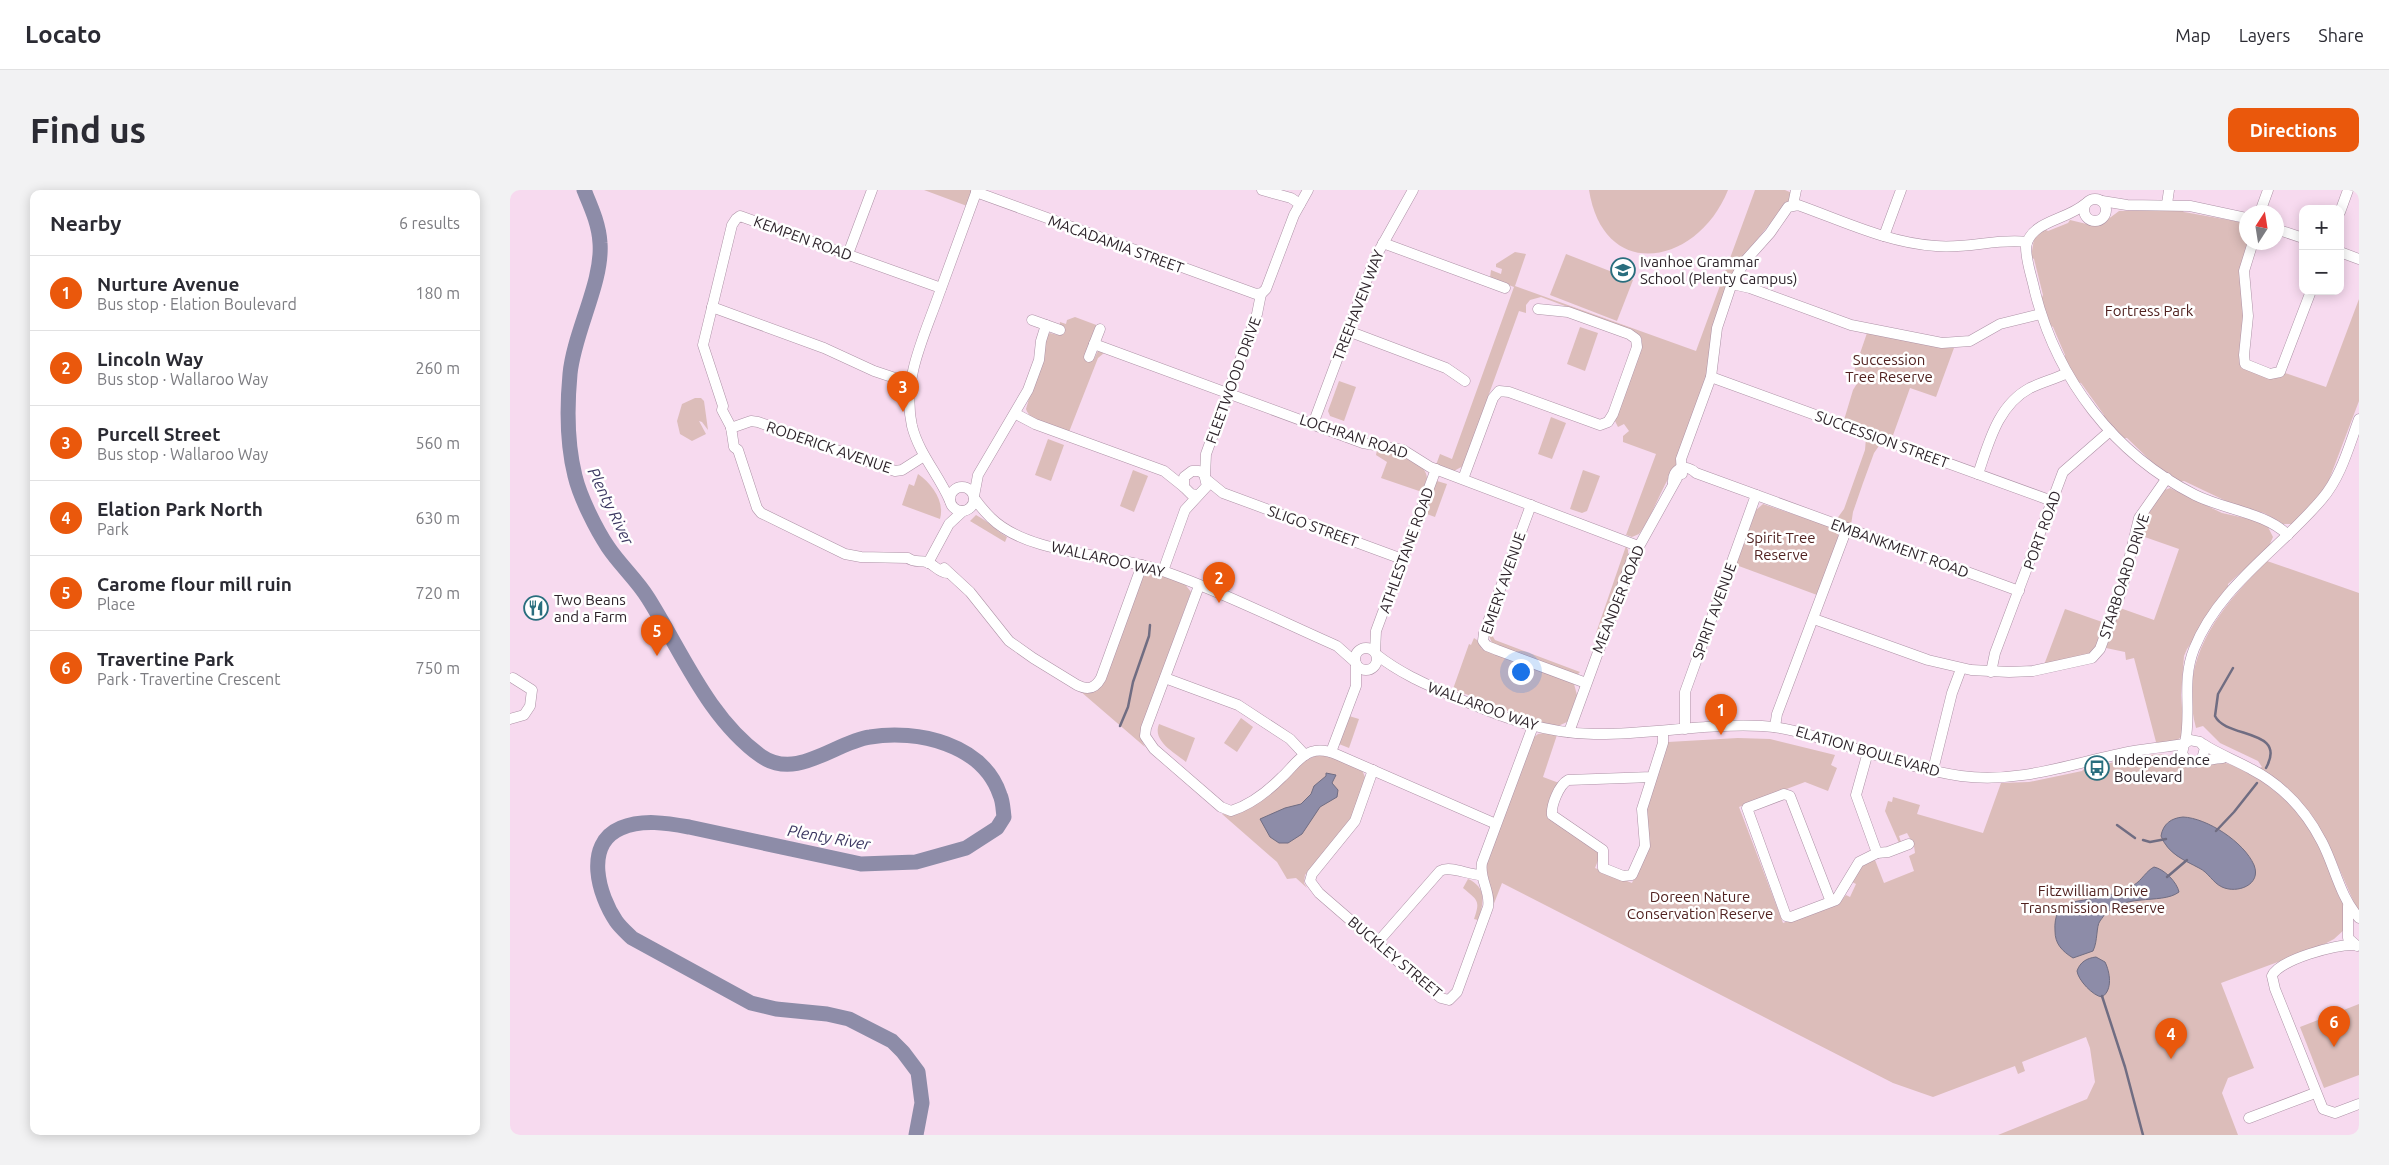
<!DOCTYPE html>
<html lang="en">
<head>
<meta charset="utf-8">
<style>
	:root { --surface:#fff; --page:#f2f2f3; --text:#2b2b33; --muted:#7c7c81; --line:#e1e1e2; --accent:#ea580c }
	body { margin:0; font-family:Ubuntu,sans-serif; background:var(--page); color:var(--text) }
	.controls { position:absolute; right:15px; top:15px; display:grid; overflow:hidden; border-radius:10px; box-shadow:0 2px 12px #0003 }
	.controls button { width:45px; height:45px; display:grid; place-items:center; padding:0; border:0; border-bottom:1px solid var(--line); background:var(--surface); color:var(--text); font:25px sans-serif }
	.compass { position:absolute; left:1729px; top:15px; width:45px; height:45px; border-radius:50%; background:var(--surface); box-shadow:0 2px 12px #0003; rotate:12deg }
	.you { position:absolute; left:1010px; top:481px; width:18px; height:18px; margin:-12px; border:4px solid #fff; border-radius:50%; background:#1a73e8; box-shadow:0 0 0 8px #1a73e833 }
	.badge { display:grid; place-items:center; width:32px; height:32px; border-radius:50%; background:var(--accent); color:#fff; font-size:16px; font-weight:700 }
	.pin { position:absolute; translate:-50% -41px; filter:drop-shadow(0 1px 2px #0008) }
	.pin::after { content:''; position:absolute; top:26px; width:18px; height:15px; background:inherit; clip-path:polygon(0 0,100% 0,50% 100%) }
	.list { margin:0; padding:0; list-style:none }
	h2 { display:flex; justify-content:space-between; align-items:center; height:65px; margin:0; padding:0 20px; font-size:21px }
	h2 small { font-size:16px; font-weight:400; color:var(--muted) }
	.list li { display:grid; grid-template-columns:32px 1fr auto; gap:15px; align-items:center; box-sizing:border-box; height:75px; padding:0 20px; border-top:1px solid var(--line) }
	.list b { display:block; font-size:19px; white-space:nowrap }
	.list p { margin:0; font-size:16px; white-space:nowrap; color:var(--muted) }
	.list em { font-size:16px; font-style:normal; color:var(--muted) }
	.map { position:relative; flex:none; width:1849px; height:945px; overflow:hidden; border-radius:10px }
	header { display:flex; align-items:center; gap:30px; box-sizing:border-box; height:70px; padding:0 25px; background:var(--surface); border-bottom:1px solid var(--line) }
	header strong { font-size:24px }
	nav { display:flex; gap:28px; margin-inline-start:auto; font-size:18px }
	.intro { display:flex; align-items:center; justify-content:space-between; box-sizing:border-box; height:120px; padding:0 30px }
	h1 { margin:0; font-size:35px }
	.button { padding:12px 22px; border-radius:10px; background:var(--accent); color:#fff; font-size:18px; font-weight:700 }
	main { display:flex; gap:30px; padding:0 30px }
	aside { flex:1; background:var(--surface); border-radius:10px; box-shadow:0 2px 12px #0003 }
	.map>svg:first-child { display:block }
	.green { fill:#dcbdba }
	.water { fill:#8d8ca8; stroke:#706d82 }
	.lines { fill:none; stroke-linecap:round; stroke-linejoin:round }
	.stream { stroke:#706d82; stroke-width:2.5 }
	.river { stroke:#8d8ca8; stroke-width:15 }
	.minor-casing { stroke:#ad92a6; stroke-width:11 }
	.minor { stroke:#fff; stroke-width:10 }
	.labels { text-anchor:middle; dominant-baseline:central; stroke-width:5; stroke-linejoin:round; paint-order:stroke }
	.street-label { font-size:15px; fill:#2e242b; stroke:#fff }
	.poi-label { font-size:15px; fill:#2e242b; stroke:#fff; text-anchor:start }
	.park-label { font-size:15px; fill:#512220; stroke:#fff }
	.water-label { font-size:16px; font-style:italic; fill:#3c3862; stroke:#fff }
</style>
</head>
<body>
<header>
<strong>Locato</strong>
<nav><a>Map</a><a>Layers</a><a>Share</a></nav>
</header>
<div class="intro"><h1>Find us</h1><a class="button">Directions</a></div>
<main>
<aside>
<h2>Nearby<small>6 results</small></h2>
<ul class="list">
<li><span class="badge">1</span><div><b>Nurture Avenue</b><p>Bus stop · Elation Boulevard</p></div><em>180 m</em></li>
<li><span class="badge">2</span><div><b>Lincoln Way</b><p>Bus stop · Wallaroo Way</p></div><em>260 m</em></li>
<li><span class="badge">3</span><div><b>Purcell Street</b><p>Bus stop · Wallaroo Way</p></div><em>560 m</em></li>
<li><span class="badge">4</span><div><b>Elation Park North</b><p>Park</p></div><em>630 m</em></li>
<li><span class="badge">5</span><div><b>Carome flour mill ruin</b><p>Place</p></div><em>720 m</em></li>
<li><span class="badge">6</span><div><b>Travertine Park</b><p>Park · Travertine Crescent</p></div><em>750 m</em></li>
</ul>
</aside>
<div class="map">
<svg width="1849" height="945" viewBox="0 0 1849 945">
	<rect width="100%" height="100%" fill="#f7daef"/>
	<g class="green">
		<path d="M414,0H463L457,16Z"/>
		<path d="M1079,0H1218C1188,75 1094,94 1079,0Z"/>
		<path d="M1245,0H1275L1282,3L1280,9L1232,68L1219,89L1203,136L1198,181L1168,274C1154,290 1144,324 1129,344L1122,347L1116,345L1146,264L1113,252V246L1119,241L1114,234L1108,237L1105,231L1131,157L1132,149L1124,142L1031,107L1020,110L1016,115V123L1009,121L953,276L944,281L926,275L930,264L942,269L1004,97L980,88L981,80L991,84L992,79L986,77V74L1005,62L1016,64L1005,96L1186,161Z"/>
		<path d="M1643,18L1671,19L1674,22L1736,33V52L1740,53L1729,171L1730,174L1762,188H1769L1775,183L1816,197L1849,109V211L1819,290L1808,307L1783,334H1773L1754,323L1718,314L1716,311L1674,291L1670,292L1647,277L1617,248H1613L1594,228V225L1571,193L1567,192L1554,168L1555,165L1543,137L1540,135L1531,109L1533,105L1524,69L1521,67L1524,49L1534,39L1538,41L1558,33L1560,30L1585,36L1593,33L1609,21L1640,20Z"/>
		<path d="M1056,64L1123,90L1107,131L1040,105Z"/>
		<path d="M565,127L589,136L585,138L575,166L584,169L588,161L594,163L588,168L559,242C547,237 520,233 516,219L537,145L540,143L548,145L550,132L556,134L557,130Z"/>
		<path d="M1070,137L1088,143L1075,181L1057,174Z"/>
		<path d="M1357,143L1427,157L1444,158L1426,207L1400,198L1382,248L1334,230L1343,200L1348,192V186L1351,184L1350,181H1344Z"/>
		<path d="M829,191L846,197L834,231L820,226L818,221Z"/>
		<path d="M185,208H191L194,211L198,240L192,232L189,231L196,244L182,251L170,244L167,231L172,214Z"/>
		<path d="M1041,227L1056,233L1042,269L1028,264Z"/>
		<path d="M1356,248L1371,253L1364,263L1353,293L1343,322L1341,335L1326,330L1334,319L1355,260Z"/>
		<path d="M538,249L554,255L541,291L525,285Z"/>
		<path d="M867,260C882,262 916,269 917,288L912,302L871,288L877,272L866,265Z"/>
		<path d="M623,280L638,286L624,322L610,316Z"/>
		<path d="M1073,280L1090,286L1077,321L1072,323L1060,319Z"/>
		<path d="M408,284C422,294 435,311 430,329L392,315L399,294L404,296Z"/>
		<path d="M927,291L937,294L925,327L914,323Z"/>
		<path d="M1660,298L1712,323L1744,330L1758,337L1763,347L1758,358L1718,394V398L1677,459L1674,466L1671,505L1673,531L1671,547C1664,554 1654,553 1646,552L1624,468L1616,470L1615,462L1596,458L1610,418L1644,430L1669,359L1629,345L1635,327L1655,300Z"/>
		<path d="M1253,314L1321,337L1328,343V348L1307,405L1226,375L1246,320Z"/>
		<path d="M466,325C478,331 485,340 497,347L495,352L460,331Z"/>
		<path d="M1116,356L1118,360V367L1089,444L1086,443Z"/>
		<path d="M1757,371L1849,403V724L1818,653L1749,578L1752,577L1748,571L1710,553L1693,536L1686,538C1667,468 1711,417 1757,371Z"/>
		<path d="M639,382L674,393L681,402L631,539V549L635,557L570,501L579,503L633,387Z"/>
		<path d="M1555,419L1595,433L1587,456L1582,463L1534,475Z"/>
		<path d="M978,444L982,445L985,450L1070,482L1067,485L982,453Z"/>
		<path d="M964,448L967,450L972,459L1064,494L1067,505L1057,532L1048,536L1007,527L1003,523L943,499L959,454L961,455Z"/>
		<path d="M839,526L849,529L839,558L829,554Z"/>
		<path d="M731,528L743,537L727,562L714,553Z"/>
		<path d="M649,534L685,548L676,572C664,562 642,551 649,534Z"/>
		<path d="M1034,543L1047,545L1033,587L1049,593L1037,626L1091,663L1085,678L1122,693L1140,652L1135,619L1158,552L1228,548L1260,549L1325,565L1321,575L1327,578L1318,601L1295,592L1229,617L1273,733L1331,711L1336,705L1340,707L1346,694L1342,692L1350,676L1365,670L1374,693L1404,681L1399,666L1405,663L1404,656L1397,643L1389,646L1391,652L1389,653L1375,621L1378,611L1382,612L1383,607L1410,615L1407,624L1473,643L1491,593L1519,592L1572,581L1576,577L1581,578C1603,573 1655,554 1672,572H1712L1722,575L1748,588L1775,609L1792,628L1810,656L1835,718V739L1824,749L1811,756L1711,793L1744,878L1718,888L1712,903L1728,945H1488L1577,909L1585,892L1580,858L1576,847L1512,872L1515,881L1508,884L1505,876L1423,907L1383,893L992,693L983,716L975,679L1023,548L1028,544Z"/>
		<path d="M807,565H816L852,580L855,587L842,628L795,685L794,693L797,698L786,688L777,689L767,672L712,624L724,625L793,572Z"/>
		<path d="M958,689C977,697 974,714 968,730L964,729C971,710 967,710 953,698Z"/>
		<path d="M1849,814V885L1814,898L1790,837Z"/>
	</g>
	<g class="water">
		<path d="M816,583L826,585L822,593L828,600L827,607L810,617L792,644L778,653H769L760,647L750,629L775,618L791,614L801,604L804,596L816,586Z"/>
		<path d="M1673,627C1697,628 1734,652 1744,675C1752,695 1727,704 1712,697C1703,693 1698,682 1689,678C1674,670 1658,664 1651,646C1653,634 1661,628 1673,627Z"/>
		<path d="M1644,677C1654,679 1667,692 1669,702C1651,716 1609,700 1590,731C1586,736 1588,751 1583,761L1563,768C1552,761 1545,754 1545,741C1543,710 1565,712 1587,708C1599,706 1613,700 1624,695C1632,690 1636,681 1644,677Z"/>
		<path d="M1586,767L1595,772C1600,782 1603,800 1592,807C1583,806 1568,790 1567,781C1570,772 1577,768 1586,767Z"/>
	</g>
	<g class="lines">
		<g class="stream">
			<path d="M1723,478L1708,504L1705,526C1716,549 1778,538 1756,578"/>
			<path d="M610,536L618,517L623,492L639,446L640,435"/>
			<path d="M1607,635L1625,648"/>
			<path d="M1706,641L1724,622L1747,593"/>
			<path d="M1633,650L1640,652L1656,649"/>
			<path d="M1657,687L1677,670"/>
			<path d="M1592,806L1615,877L1633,945"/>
		</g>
		<path class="river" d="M74,0C81,17 89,34 90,53C93,92 64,142 60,184C57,216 57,254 65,286C70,307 86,339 98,357C110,375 127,390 138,408C172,462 198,528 251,566C287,591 325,552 360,547C407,539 473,554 490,605C493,611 493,620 494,627L487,638L456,658L406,672L351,674L179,637C157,633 132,629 111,638C73,654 89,706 106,731C110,737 117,743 122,748L241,813L266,819L317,824L339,829L382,851L393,862L408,882L412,913L406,945"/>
		<g class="minor-casing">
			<g id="minor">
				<path d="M752,0L781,8L790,14"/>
				<path d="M466,2L746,104L752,103L756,99L784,25L798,0"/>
				<circle cx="1585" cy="20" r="11"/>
				<path d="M1592,11L1617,15L1680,16L1736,28"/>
				<path d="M1575,14C1555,31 1520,31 1516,57C1516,72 1522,87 1525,102C1547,189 1604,264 1685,305C1715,320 1754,322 1778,345"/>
				<path d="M1657,14L1659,0"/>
				<path d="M1283,15L1286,0"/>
				<path d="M1750,22L1758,0"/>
				<path d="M1830,22L1838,0"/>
				<path d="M1766,39L1793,48"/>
				<path d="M1374,46L1391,0"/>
				<path d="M1743,52L1734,81L1738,126L1734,165L1735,174L1760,184L1770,182L1801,101"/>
				<path d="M873,53L995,98"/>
				<path d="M1830,62L1849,69"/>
				<path d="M338,64L362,0"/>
				<path d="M1222,94L1240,98L1341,135L1432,153L1460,151L1490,134L1531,124"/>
				<path d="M431,98L230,26L226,29L222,35L193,155L213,216L212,220L221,237L224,257L228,260L247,318L251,323L335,364L351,367L398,368C404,373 410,370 417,372C425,375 429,383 438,383"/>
				<path d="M202,117L314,158L364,181L400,193"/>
				<path d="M522,130L550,140"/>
				<path d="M838,141L936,178L955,191"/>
				<path d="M584,154L853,253L893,260L920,277L1128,356"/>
				<path d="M579,167L590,139"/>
				<path d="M1201,187L1542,311"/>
				<path d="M506,224L525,234L654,281L674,297"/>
				<path d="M803,234L865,68L903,0"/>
				<path d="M221,238L241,231L248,232L385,281L392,280L414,266"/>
				<path d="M1172,284L1171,269L1201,187L1207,138L1221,96L1235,71L1260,43L1278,17L1288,15C1333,31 1378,53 1426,56C1458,59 1488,48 1517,52"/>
				<path d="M1468,284C1479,252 1488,215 1520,198C1532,192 1545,189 1557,183"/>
				<path d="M695,286L696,264L747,124L751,104"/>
				<path d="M953,289L983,208L989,201L999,202L1090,235L1098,232L1103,224L1127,157L1126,149L1119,144L1058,122L1028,119"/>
				<path d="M697,290L713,303L892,369"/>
				<path d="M1163,293C1162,278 1176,273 1186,283L1509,401"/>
				<circle cx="452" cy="309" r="12"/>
				<path d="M464,306L468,285L518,200L529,170L531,151L536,135"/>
				<path d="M464,308C469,315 475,322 481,328C520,366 603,363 653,381C713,402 770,431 827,456L845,472"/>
				<path d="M440,311C429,285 409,264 402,236C392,191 413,149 428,107C441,72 454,36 467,0"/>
				<path d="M1021,315L974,443L973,451L977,456L987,460L1076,493"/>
				<path d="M418,373L439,334L453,321"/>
				<path d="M434,378L460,402L499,451L523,468L567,495C577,500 585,499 591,488L632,375"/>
				<path d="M653,381L675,320L697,296L694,284L689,281H682L674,287V297L681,304L687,305"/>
				<path d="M689,396L636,538L635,546L644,559L711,617L721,621C740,615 758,601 772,587C782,578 789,566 801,562C810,559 819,561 828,565L986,634"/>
				<path d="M1304,429L1418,470L1461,480L1499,482L1523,481L1582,468L1590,459L1612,399L1629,328L1657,288"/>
				<circle cx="856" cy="469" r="11"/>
				<path d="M865,462L866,441L926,279"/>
				<path d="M867,465C891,484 918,495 947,508C991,527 1036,544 1084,544C1140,545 1196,533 1252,536C1273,537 1293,543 1313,549C1358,562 1404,579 1451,586C1512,594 1565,572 1624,561C1640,558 1657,557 1674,554"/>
				<path d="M1481,482L1485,463L1553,282L1600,241"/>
				<path d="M655,488L728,515L780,549L795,565"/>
				<path d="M0,529L14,525L20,516L22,500L3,488"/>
				<path d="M1265,537L1267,524L1337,338"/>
				<path d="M1175,539V502L1246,305"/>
				<path d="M1059,542L1122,369L1167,288"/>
				<path d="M1675,553C1682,521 1671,492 1684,459C1709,396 1770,359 1812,309C1831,287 1839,256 1849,229"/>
				<path d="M1693,554C1708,564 1725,570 1741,579C1772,595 1796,621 1812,652C1825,677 1830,707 1849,728"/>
				<path d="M821,562L846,496V474"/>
				<path d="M1692,569L1695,558L1690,552L1680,550L1674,554L1672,564L1678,572C1685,574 1703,568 1713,568"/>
				<path d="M863,580L845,631L802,684L800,691L809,703L921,800L931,808L939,810L947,802L978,717C981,702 969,689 972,673L1023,536"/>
				<path d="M1423,580L1442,503L1451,479"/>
				<path d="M1142,587L1058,590C1049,595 1041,615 1042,625L1093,660V678L1113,686L1122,685L1135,656L1132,619L1153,553V541"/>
				<path d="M1367,663L1378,662L1399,654"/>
				<path d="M1321,712L1280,606L1274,604L1237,618L1276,726L1281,727L1326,710L1349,672L1367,663L1346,605L1358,562"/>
				<path d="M1838,716V748L1847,756"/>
				<path d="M867,753L930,681C940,675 958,685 971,685"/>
				<path d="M1843,755C1827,754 1768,770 1762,786L1765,799L1813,919L1825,923L1849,914"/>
				<path d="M1739,928L1805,903"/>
			</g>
		</g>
		<use href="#minor" class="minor"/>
	</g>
	<defs>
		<g id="school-ring" transform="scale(1.25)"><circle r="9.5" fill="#fff" stroke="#296e7e" stroke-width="1.5"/><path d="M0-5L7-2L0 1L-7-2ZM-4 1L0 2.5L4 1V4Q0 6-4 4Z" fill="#296e7e"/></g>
		<g id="restaurant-ring" transform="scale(1.25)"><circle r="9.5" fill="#fff" stroke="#296e7e" stroke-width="1.5"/><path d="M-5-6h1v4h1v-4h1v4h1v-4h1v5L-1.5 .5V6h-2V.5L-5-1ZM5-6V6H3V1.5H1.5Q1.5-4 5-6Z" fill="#296e7e"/></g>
		<g id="bus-ring" transform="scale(1.25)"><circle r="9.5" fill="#fff" stroke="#296e7e" stroke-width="1.5"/><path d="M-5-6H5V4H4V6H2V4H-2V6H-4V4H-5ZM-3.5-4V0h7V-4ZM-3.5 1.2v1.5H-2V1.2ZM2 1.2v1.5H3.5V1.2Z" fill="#296e7e"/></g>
	</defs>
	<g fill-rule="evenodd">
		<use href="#school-ring" x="1113" y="80"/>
		<use href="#restaurant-ring" x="26" y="418"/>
		<use href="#bus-ring" x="1587" y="578"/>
	</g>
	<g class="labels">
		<g class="street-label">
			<text transform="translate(293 48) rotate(20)">KEMPEN ROAD</text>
			<text transform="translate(606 54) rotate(20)">MACADAMIA STREET</text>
			<text transform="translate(848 115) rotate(-69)">TREEHAVEN WAY</text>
			<text transform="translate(723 190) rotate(-70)">FLEETWOOD DRIVE</text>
			<text transform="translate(844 246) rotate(18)">LOCHRAN ROAD</text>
			<text transform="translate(1372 249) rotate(20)">SUCCESSION STREET</text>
			<text transform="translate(319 257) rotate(19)">RODERICK AVENUE</text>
			<text transform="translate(803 336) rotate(20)">SLIGO STREET</text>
			<text transform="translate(1532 340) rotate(-70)">PORT ROAD</text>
			<text transform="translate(1390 358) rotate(20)">EMBANKMENT ROAD</text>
			<text transform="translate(896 360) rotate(-70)">ATHLESTANE ROAD</text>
			<text transform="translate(598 369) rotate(13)">WALLAROO WAY</text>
			<text transform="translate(1614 386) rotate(-72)">STARBOARD DRIVE</text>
			<text transform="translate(993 393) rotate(-71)">EMERY AVENUE</text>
			<text transform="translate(1108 409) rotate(-68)">MEANDER ROAD</text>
			<text transform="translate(1204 421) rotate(-70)">SPIRIT AVENUE</text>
			<text transform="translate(973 516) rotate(20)">WALLAROO WAY</text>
			<text transform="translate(1358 561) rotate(16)">ELATION BOULEVARD</text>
			<text transform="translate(885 767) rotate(40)">BUCKLEY STREET</text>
		</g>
		<g class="poi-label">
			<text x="1130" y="71">Ivanhoe Grammar<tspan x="1130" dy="17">School (Plenty Campus)</tspan></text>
			<text x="44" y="409">Two Beans<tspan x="44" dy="17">and a Farm</tspan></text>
			<text x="1604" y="569">Independence<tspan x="1604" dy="17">Boulevard</tspan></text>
		</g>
		<g class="park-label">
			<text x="1639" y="120">Fortress Park</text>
			<text x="1379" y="169">Succession<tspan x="1379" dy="17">Tree Reserve</tspan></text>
			<text x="1271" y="347">Spirit Tree<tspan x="1271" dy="17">Reserve</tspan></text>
			<text x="1583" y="700">Fitzwilliam Drive<tspan x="1583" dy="17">Transmission Reserve</tspan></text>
			<text x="1190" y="706">Doreen Nature<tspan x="1190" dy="17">Conservation Reserve</tspan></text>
		</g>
		<g class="water-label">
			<text transform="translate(101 316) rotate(64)">Plenty River</text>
			<text transform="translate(319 647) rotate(10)">Plenty River</text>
		</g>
	</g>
</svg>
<div class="controls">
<button>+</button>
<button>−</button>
</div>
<svg class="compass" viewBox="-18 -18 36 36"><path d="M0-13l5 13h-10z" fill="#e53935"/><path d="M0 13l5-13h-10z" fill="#7c7c81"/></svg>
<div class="you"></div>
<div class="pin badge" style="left:1211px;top:545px">1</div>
<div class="pin badge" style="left:709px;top:413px">2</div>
<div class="pin badge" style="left:393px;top:222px">3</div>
<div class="pin badge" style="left:1661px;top:869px">4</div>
<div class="pin badge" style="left:147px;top:466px">5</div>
<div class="pin badge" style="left:1824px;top:857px">6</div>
</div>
</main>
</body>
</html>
